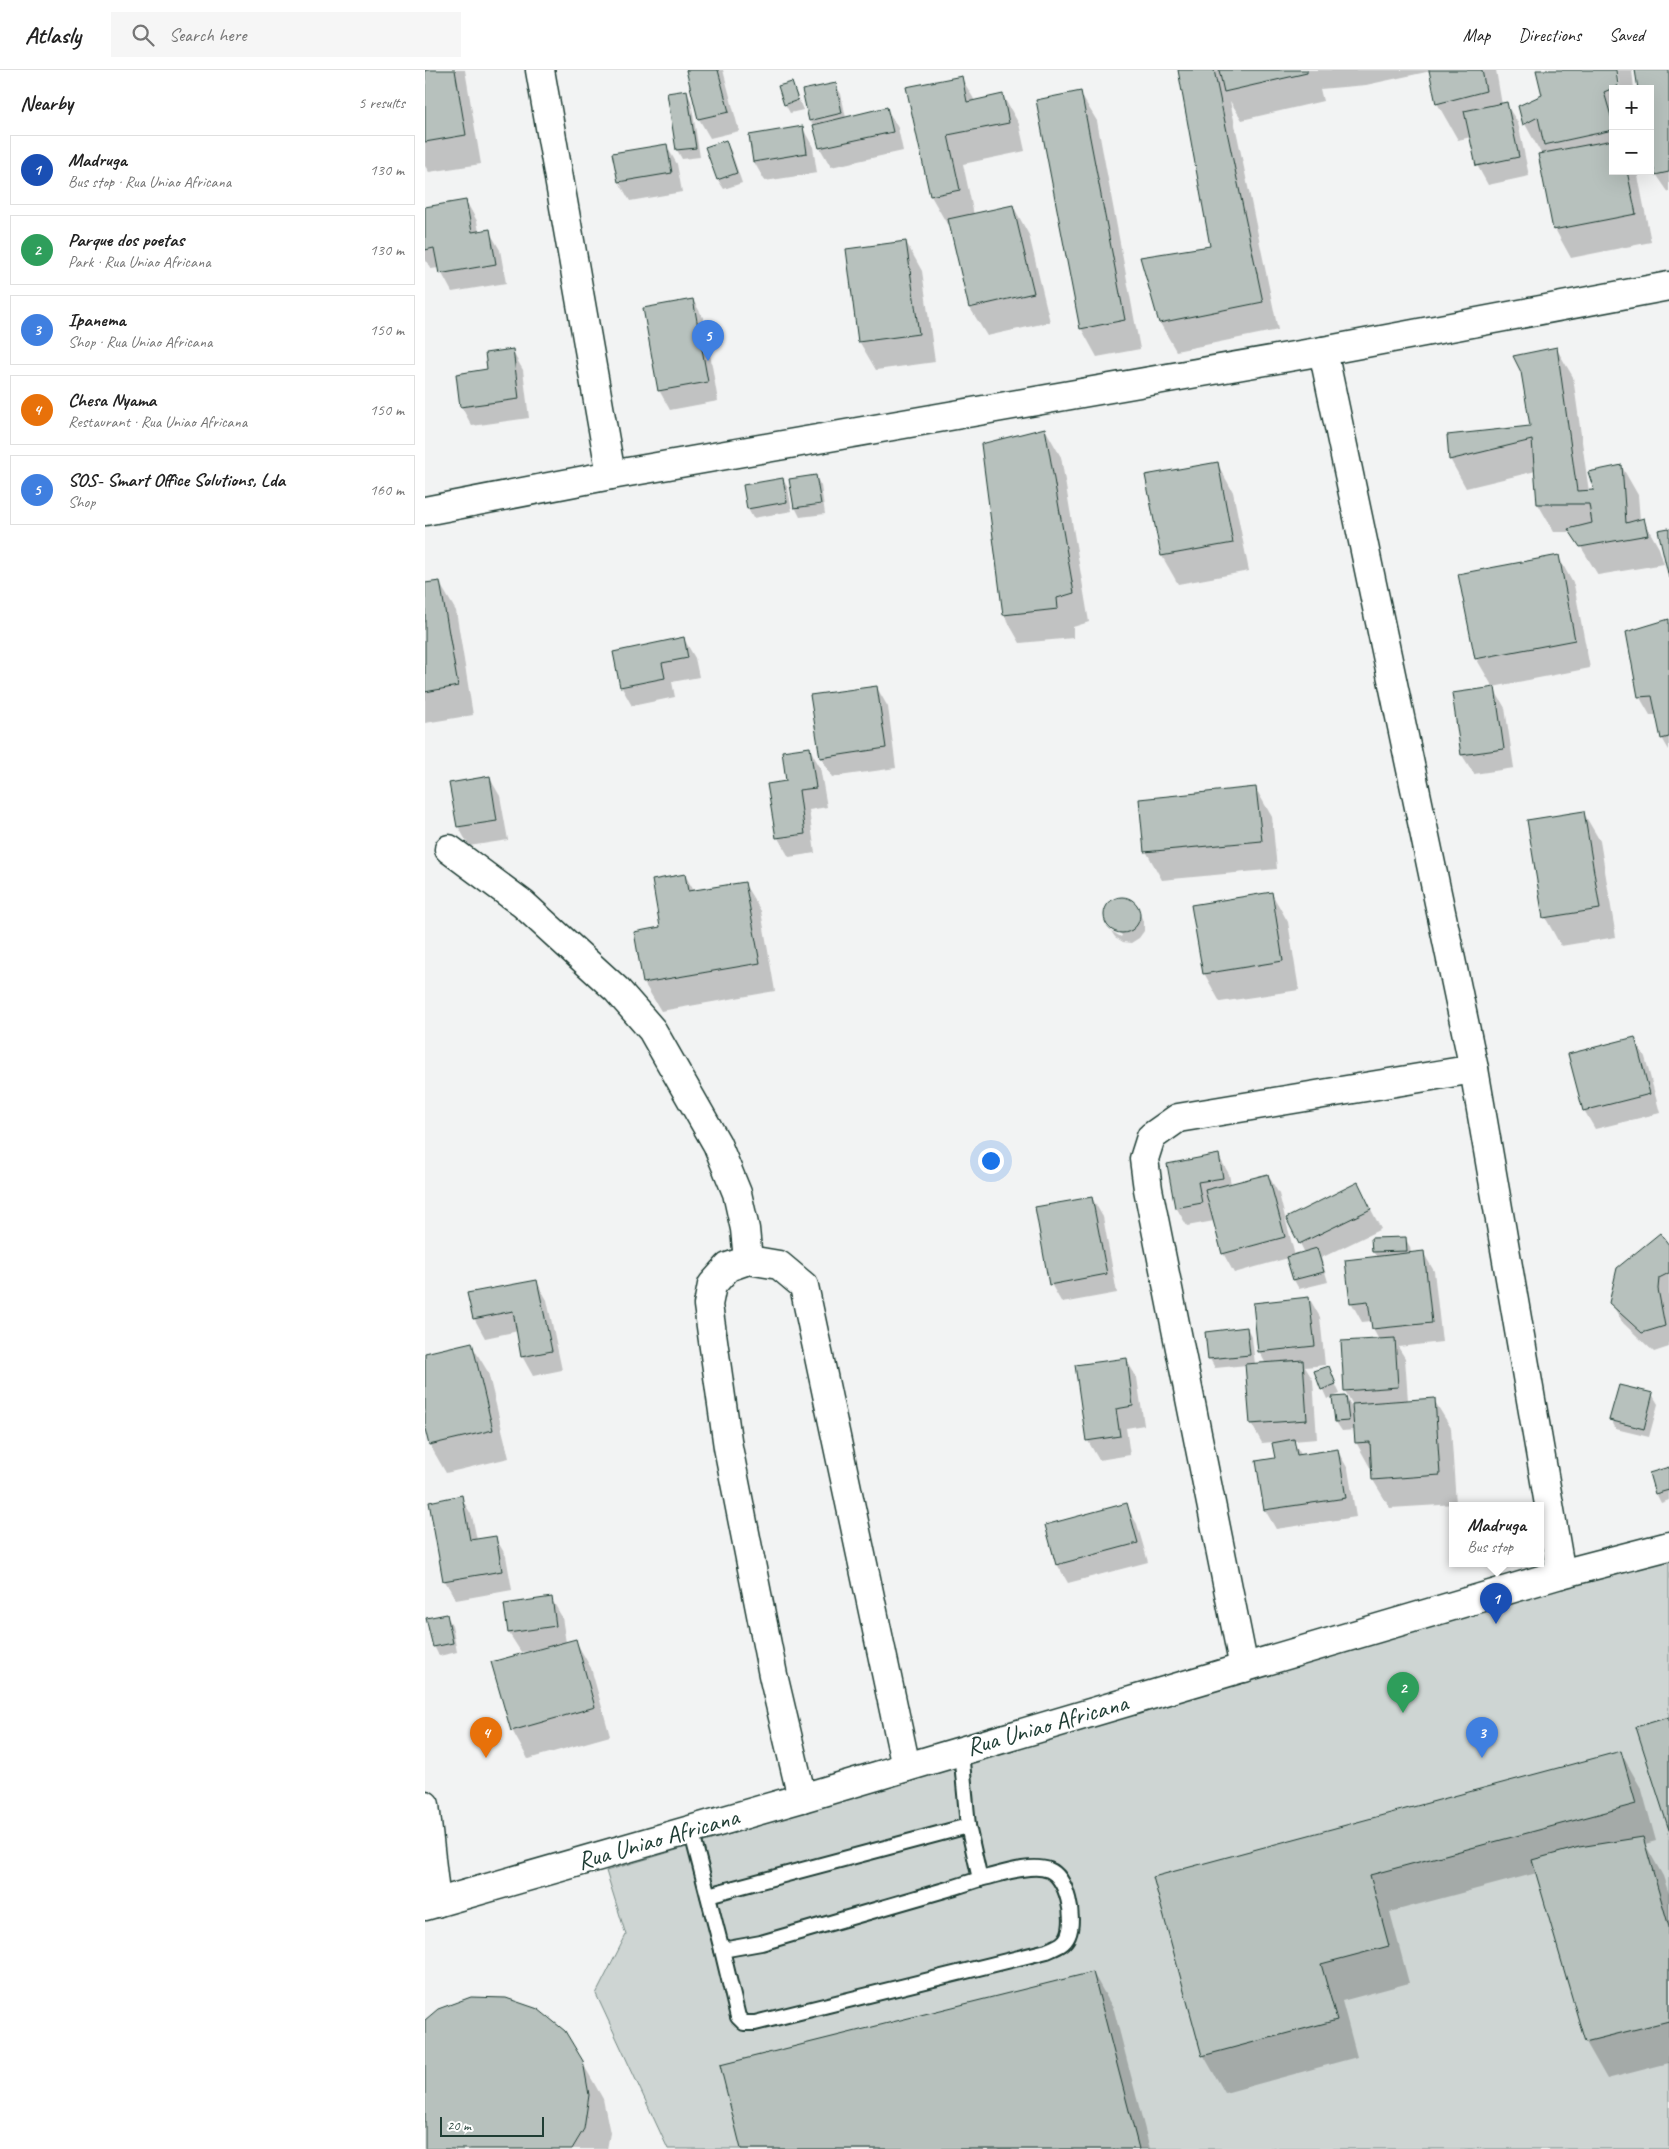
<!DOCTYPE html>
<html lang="en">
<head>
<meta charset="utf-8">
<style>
	:root { --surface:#fff; --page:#f6f6f6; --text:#222; --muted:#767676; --line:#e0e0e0; --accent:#7c3aed }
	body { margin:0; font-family:Caveat,sans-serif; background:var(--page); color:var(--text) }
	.controls { position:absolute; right:15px; top:15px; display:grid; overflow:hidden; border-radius:0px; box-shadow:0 5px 20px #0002 }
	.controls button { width:45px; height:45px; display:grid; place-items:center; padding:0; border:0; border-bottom:1px solid var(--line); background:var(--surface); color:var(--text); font:25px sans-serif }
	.scale { position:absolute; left:15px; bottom:12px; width:104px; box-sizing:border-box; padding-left:5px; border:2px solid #1f3d34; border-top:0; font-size:14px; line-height:18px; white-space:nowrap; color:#1f3d34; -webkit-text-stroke:4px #fff; paint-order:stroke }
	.you { position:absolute; left:565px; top:1090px; width:18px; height:18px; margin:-12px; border:4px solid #fff; border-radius:50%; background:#1a73e8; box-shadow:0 0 0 8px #1a73e833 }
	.badge { display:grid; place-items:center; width:32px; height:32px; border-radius:50%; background:var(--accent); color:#fff; font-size:16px; font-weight:700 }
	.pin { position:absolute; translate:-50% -41px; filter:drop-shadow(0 1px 2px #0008) }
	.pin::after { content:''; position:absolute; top:26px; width:18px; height:15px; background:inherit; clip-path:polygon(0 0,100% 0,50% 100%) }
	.popup { position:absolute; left:1024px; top:1432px; width:95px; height:65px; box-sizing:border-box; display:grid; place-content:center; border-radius:0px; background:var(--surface); filter:drop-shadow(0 1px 4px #0005); font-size:16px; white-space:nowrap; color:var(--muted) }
	.popup b { font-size:19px; color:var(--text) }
	.popup::after { content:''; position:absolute; left:50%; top:100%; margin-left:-10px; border:10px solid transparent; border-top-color:var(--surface) }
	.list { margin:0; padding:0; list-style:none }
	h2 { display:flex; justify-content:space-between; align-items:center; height:65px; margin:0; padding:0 20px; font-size:21px }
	h2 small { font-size:16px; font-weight:400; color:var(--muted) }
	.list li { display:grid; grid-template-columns:32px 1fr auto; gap:15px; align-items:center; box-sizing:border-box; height:70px; margin:0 10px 10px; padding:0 10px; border:1px solid var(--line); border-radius:0px }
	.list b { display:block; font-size:19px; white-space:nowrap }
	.list p { margin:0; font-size:16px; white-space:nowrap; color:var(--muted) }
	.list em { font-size:16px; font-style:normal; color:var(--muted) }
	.icon { flex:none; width:28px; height:28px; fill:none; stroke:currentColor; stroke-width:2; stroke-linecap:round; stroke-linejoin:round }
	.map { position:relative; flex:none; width:1244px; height:2079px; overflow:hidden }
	header { display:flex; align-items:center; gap:30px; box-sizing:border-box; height:70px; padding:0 25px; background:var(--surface); border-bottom:1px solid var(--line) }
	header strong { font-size:24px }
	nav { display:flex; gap:28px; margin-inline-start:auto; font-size:18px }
	.search { width:350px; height:45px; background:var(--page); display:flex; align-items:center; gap:12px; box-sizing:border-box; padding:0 18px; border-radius:0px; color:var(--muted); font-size:19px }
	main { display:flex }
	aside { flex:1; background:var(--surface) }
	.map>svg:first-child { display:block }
	.green { fill:#ced5d3; stroke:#768984 }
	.shadow { fill:#0003 }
	.building { fill:#b7c1bd; stroke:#1f3d34 }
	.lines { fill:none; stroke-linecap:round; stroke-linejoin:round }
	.service-casing { stroke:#1f3d34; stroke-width:18 }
	.minor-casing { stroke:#1f3d34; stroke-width:31 }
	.secondary-casing { stroke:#1f3d34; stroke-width:31 }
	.service { stroke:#fff; stroke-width:14 }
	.minor { stroke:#fff; stroke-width:28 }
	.secondary { stroke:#fff; stroke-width:28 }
	.labels { text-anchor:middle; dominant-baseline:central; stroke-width:4.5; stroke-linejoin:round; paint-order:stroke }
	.street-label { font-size:25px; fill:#1f3d34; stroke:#fff }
</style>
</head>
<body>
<header>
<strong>Atlasly</strong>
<div class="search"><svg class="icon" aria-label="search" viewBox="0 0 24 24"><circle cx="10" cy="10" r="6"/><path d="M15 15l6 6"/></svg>Search here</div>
<nav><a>Map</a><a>Directions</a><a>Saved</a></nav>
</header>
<main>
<aside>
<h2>Nearby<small>5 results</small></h2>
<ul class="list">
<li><span class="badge" style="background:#1a4fb4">1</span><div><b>Madruga</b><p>Bus stop · Rua Uniao Africana</p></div><em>130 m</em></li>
<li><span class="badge" style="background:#2e9e5b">2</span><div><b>Parque dos poetas</b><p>Park · Rua Uniao Africana</p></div><em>130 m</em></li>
<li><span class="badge" style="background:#3f7fe0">3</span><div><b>Ipanema</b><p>Shop · Rua Uniao Africana</p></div><em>150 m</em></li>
<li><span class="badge" style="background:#e8710a">4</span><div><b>Chesa Nyama</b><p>Restaurant · Rua Uniao Africana</p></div><em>150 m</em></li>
<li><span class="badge" style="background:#3f7fe0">5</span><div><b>SOS- Smart Office Solutions, Lda</b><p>Shop</p></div><em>160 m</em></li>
</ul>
</aside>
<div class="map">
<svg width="1244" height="2079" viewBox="0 0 1244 2079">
	<rect width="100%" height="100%" fill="#f2f3f3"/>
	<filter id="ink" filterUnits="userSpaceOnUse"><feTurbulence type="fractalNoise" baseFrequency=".02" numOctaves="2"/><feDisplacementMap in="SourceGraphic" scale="10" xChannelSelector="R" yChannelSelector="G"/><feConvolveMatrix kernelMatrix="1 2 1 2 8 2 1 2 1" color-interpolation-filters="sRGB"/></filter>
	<g filter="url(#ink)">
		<path class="green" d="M1244,1486V2079H243L171,1924L201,1865L181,1801Z"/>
		<g class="shadow">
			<path d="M0,0H40L56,94L4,102L0,96Z"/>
			<path d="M262,0H298L314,61L285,68L274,49Z"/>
			<path d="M754,0H1071L1077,35L1081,34L1093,53L1104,106L1063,115L1052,95L1046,67L1033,70L1012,33L1006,1L941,15L895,19L898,31L817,50L805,31L853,260L751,281L735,253L786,177Z"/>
			<path d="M1113,0H1190L1192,19H1188V101H1212L1226,172L1146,188L1130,159L1117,85L1100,54L1094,37L1118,26Z"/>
			<path d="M1192,0H1207L1209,19H1195Z"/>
			<path d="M1211,0H1244V123L1231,104L1225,19Z"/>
			<path d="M536,7L550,31L578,26L594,54L600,81L538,94L549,145L588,136L604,165L625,252L562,266L545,238L526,154H522L506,126L483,18Z"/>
			<path d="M367,13L378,40L365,43L360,34Z"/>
			<path d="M410,14L416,24L421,48L462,39L473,58L478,81L406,97L395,78L391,60L385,50Z"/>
			<path d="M261,21L266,31L275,87L257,89L252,80Z"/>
			<path d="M655,23L672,51L715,279L672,287L656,258Z"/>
			<path d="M377,57L388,77L392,103L340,111L329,92Z"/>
			<path d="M300,71L306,81L317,113L299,119L293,110L282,77Z"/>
			<path d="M241,75L252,94L257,122L205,131L194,112L189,84Z"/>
			<path d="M41,131L52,151L54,162L64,161L75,180L81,213L27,222L14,198L6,199L0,189V139Z"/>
			<path d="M481,172L497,201L510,292L451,300L434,271Z"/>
			<path d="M268,230L279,249L293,331L245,340L234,320Z"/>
			<path d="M1131,278L1148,307L1164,422L1171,421L1197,397L1213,425L1215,450H1218L1234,478L1239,494L1173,505L1147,462H1129L1113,434L1111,401L1041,418L1025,389L1107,357Z"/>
			<path d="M87,281L98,300L104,348L47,356L36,336Z"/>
			<path d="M620,359L636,387L664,552L648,557V568L595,573L579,545Z"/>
			<path d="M792,393L808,422L824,501L753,514L737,486Z"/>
			<path d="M391,407L396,416L400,444L375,447L370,437Z"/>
			<path d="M357,409L363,418L367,441L328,448L323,439Z"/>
			<path d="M1133,486L1149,515L1165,598L1068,617L1080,638L1089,698L1049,704L1037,685L1069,619L1051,588Z"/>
			<path d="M14,512L31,541L48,645L0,653V515Z"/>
			<path d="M1244,550V680L1237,668L1232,645H1225L1214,626Z"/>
			<path d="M259,569L270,588L274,607L247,612L250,627L207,636L196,616Z"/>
			<path d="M452,618L463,637L471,698L407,707L396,687Z"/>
			<path d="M384,678L395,697L402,737L384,740L390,783L364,787L353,768L344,715L363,712Z"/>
			<path d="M64,707L75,726L83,770L44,776L33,756Z"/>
			<path d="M831,719L847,747L852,799L737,810L721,781Z"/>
			<path d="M1158,742L1175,771L1191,867L1136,876L1120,847Z"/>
			<path d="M260,805L269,821L319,813L336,841L350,921L236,941L219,913L210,863L237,858Z"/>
			<path d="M847,824L863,852L874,920L795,932L779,903Z"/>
			<path d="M692,829H701L709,834L719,852V861L714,868L706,873L698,872L690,867L686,861L696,867L697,865L684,857L679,849L680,841L684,833Z"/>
			<path d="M1209,968L1220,987L1235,1043L1170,1059L1159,1040Z"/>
			<path d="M793,1085L804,1104L806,1114L843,1105L854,1124L870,1186L880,1183L862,1148L933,1114L956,1159L896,1188L903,1212L874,1219L869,1210L863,1188L809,1203L798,1183L789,1151L762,1156L751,1137Z"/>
			<path d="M667,1128L678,1147L692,1223L637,1233L626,1214Z"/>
			<path d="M980,1168L985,1177L986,1184L998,1182L1009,1201L1017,1272L973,1277L980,1288L983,1331L1009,1330L1026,1358L1031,1434L965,1438L948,1410L947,1401L931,1372L930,1360L917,1361L911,1352L921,1327L929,1341L928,1335L920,1321L954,1270L948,1259L947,1251L937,1252L926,1232L952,1187L948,1182Z"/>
			<path d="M1244,1177V1277L1229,1282L1197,1252L1186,1232Z"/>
			<path d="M111,1211L122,1230L137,1300L108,1306L97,1286L93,1261L60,1268L49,1248Z"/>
			<path d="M884,1228L895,1247L900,1295L880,1297L888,1310L892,1369L868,1371L877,1386L912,1380L923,1399L931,1447L851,1459L840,1440L832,1392L851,1389L848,1372L837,1373L826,1353L822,1295L790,1298L785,1289L782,1263L822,1258L827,1268L830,1294H841L834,1281Z"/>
			<path d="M46,1274L63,1302L84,1388L21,1403L5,1375L0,1354V1285Z"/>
			<path d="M701,1289L712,1308L719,1355L701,1358L705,1385L674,1390L663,1371Z"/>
			<path d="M903,1297L915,1324L902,1329L890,1302Z"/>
			<path d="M1227,1324L1233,1334L1224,1367L1191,1359L1186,1350Z"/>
			<path d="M1244,1399V1430L1236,1433L1231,1423Z"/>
			<path d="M36,1427L47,1446L52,1470L70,1467L81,1486L87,1520L31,1530L20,1511Z"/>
			<path d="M701,1435L712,1454L723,1492L643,1513L632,1494Z"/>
			<path d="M126,1528L137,1547L141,1573L150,1570L166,1598L185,1666L103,1689L87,1660L105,1582V1581L96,1582L84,1563Z"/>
			<path d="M21,1545L27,1555L32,1582L14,1586L9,1576Z"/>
			<path d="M1196,1683L1217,1720L1231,1771L1220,1774L1238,1806L1244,1824V1993L1182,2009L1161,1972L1112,1803L965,1842L984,1913L917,1931L932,1987L800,2023L779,1986L730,1808Z"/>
			<path d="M668,1903L689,1940L725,2079H318Z"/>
			<path d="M0,1951L157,1992L178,2029L185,2063L182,2079H0Z"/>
		</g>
		<g class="building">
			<path d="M0,0H30L41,65L0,72Z"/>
			<path d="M261,0H293L304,42L273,49Z"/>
			<path d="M753,0H789L838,232L734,253L715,187L785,176Z"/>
			<path d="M794,0H882V3L799,22Z"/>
			<path d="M1004,0H1057L1061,21L1011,34Z"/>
			<path d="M1111,0H1191L1193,16L1179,22L1188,53V60L1119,75L1113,47L1098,55L1093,36L1117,25Z"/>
			<path d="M1210,0H1244V102L1230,105L1225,79V19H1213Z"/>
			<path d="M537,6L542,32L578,24L584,53L523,65L535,120L505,126L481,17Z"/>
			<path d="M367,12L373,30L359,35L353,16Z"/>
			<path d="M411,13L417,43L384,51L377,20Z"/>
			<path d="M262,20L271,78L251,80L242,23Z"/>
			<path d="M656,21L700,250L655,259L611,30Z"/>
			<path d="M1082,32L1094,87L1051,96L1039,41Z"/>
			<path d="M462,37L468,62L394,78L388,55Z"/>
			<path d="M378,56L382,83L328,92L324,65Z"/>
			<path d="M301,70L312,103L292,110L280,77Z"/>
			<path d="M1188,70V101H1202L1211,144L1128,160L1113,84Z"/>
			<path d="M242,74L247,103L193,112L187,83Z"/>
			<path d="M41,130L47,162L65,159L71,194L14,204L9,178L0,180V137Z"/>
			<path d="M588,135L609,223L544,238L523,149Z"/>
			<path d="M481,171L494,264L433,272L421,179Z"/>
			<path d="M268,229L283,312L233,321L218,238Z"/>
			<path d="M1132,277L1152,421L1169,420L1163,402L1197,395L1201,453L1219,448L1223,465L1155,477L1143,459L1167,453L1164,434H1112L1107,370L1024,390L1022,365L1105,356L1096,302L1088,286Z"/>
			<path d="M88,279L94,329L35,337L31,304L62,299L60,283Z"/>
			<path d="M620,358L649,523L632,528L633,539L578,545L556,374Z"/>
			<path d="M793,392L808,473L736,486L720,405Z"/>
			<path d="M391,405L396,434L369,438L364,409Z"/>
			<path d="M358,408L362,432L322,439L318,415Z"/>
			<path d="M1244,458V508L1233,460Z"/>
			<path d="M1134,485L1150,570L1050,589L1033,504Z"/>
			<path d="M15,511L33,616L0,622V513Z"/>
			<path d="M1244,549V667L1236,669L1227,626L1213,627L1201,562Z"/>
			<path d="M259,567L263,588L237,593L240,608L195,617L188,582Z"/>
			<path d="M452,616L461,678L395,688L385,625Z"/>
			<path d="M1070,617L1079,679L1036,685L1027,623Z"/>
			<path d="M385,677L391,718L374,720L380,764L351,768L342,714L361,711L357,681Z"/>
			<path d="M65,706L72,751L32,757L24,713Z"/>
			<path d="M831,717L837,771L719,782L714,729Z"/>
			<path d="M1159,741L1175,839L1118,848L1102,750Z"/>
			<path d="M260,804L263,821L320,812L335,893L218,913L209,862L235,857L227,810Z"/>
			<path d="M847,822L858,891L778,904L766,835Z"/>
			<circle cx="697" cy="845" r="18"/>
			<path d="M1210,967L1225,1024L1158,1041L1143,984Z"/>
			<path d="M794,1084L798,1108L773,1112L777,1133L750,1138L742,1094Z"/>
			<path d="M843,1104L860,1167L797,1184L780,1120Z"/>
			<path d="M933,1112L946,1139L874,1174L861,1148Z"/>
			<path d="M667,1127L682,1204L624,1215L610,1137Z"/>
			<path d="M1235,1163L1244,1175V1203L1234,1208L1233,1219L1240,1256L1217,1263L1184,1233L1192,1198Z"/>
			<path d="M981,1167L982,1181L947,1182L946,1168Z"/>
			<path d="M892,1178L899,1202L868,1210L861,1187Z"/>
			<path d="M999,1181L1007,1253L947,1259L943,1231L925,1233L920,1190Z"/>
			<path d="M112,1210L127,1281L96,1287L88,1241L48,1249L42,1223Z"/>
			<path d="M884,1227L890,1276L833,1282L828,1233Z"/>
			<path d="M822,1257L825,1285L783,1289L780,1262Z"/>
			<path d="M970,1268L973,1317L919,1321L916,1271Z"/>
			<path d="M47,1272L68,1360L4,1375L0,1359V1283Z"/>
			<path d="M702,1288L708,1336L691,1339L695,1366L661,1371L650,1295Z"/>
			<path d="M878,1290L882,1350L825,1354L820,1294Z"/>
			<path d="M904,1296L911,1314L896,1320L889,1301Z"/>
			<path d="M1194,1315L1228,1323L1219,1359L1184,1350Z"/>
			<path d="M921,1326L924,1351L910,1352L907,1327Z"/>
			<path d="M1010,1328L1015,1405L947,1410L945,1372L930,1373L927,1334Z"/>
			<path d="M869,1369L872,1385L913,1379L921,1428L839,1440L831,1391L850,1388L847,1373Z"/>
			<path d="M1244,1397V1420L1230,1424L1224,1403Z"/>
			<path d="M37,1425L45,1470L71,1466L77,1501L18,1511L4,1432Z"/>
			<path d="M702,1433L713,1473L631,1495L620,1455Z"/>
			<path d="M127,1527L131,1556L83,1563L79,1534Z"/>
			<path d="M22,1544L28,1573L8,1577L1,1548Z"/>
			<path d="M151,1569L170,1637L86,1661L66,1592Z"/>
			<path d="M1244,1647V1760L1211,1657Z"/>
			<path d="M1196,1681L1211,1734L945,1805L964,1876L896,1894L912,1950L777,1986L728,1807Z"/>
			<path d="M1218,1767L1244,1857V1951L1160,1972L1107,1790L1154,1777Z"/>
			<path d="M668,1902L714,2079H316L295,1995Z"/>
			<path d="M46,1927L81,1928L113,1939L140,1961L158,1991L164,2025L159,2059L147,2079H0V1950L13,1939Z"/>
		</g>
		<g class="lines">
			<g class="service-casing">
				<g id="service">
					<path d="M266,1760L297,1880L336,1873L530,1817L555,1809L543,1756L536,1681"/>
					<path d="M283,1825L543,1756"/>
					<path d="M297,1880L313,1947L319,1953H330L622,1881C631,1877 639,1875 643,1866C651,1849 642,1807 624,1800C606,1793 573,1805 555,1809"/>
				</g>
			</g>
			<g class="minor-casing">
				<g id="minor">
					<path d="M115,0L186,405"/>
					<path d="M898,281L1049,999L1136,1504"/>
					<path d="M0,441L186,405L898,281L1244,216"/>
					<path d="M24,779L98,834L192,920L227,960L292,1074L312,1123L320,1159L323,1190"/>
					<path d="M819,1598L723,1119L719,1089L726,1067L753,1048L1049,999"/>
					<path d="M377,1728L348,1605L303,1377L283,1235L287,1215L303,1197L323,1190L354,1195L379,1216L481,1697"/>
					<path d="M0,1735L11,1833"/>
				</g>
			</g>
			<g class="secondary-casing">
				<path id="secondary" d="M0,1836L377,1728L1136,1504L1244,1476"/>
			</g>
			<use href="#service" class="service"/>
			<use href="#minor" class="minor"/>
			<use href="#secondary" class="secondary"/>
		</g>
	</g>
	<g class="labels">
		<g class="street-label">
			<text transform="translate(622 1655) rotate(-16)">Rua Uniao Africana</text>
			<text transform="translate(233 1769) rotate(-16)">Rua Uniao Africana</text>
		</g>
	</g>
</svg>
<div class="controls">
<button>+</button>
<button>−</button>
</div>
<div class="scale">20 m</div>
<div class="you"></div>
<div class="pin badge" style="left:1071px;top:1554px;background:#1a4fb4">1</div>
<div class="popup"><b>Madruga</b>Bus stop</div>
<div class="pin badge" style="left:978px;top:1643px;background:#2e9e5b">2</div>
<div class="pin badge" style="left:1057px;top:1688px;background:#3f7fe0">3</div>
<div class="pin badge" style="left:61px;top:1688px;background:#e8710a">4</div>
<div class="pin badge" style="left:283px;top:291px;background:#3f7fe0">5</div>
</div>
</main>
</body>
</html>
